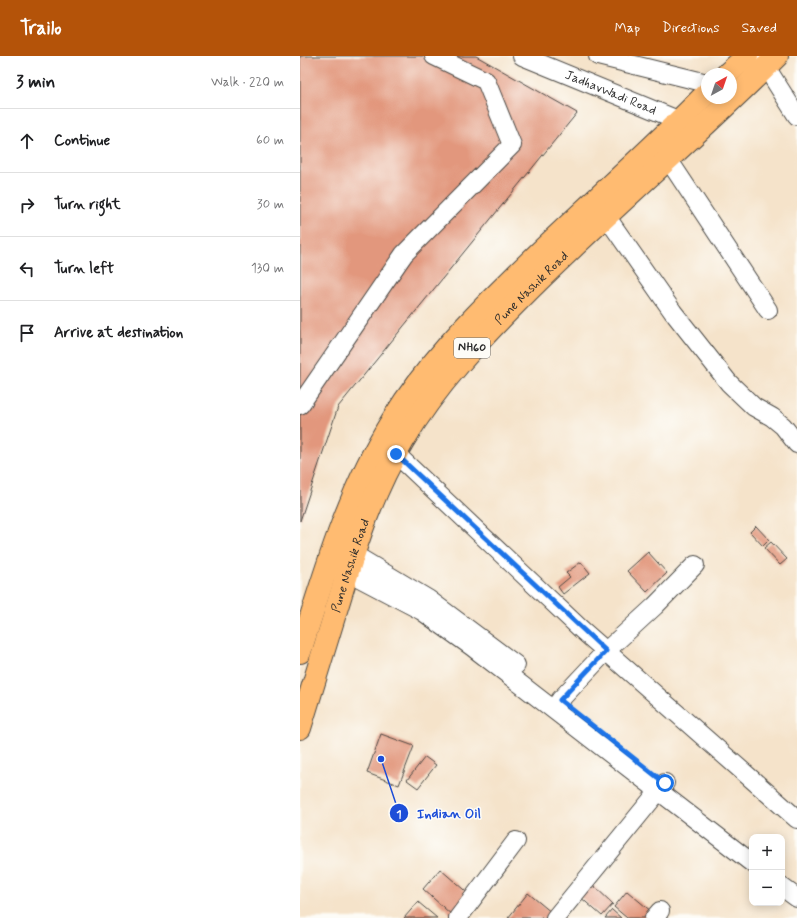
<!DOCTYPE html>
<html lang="en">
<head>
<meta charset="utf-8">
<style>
	:root { --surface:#fff; --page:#f2f2f2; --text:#202124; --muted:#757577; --line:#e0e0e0; --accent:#b45309 }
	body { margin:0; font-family:Mynerve,sans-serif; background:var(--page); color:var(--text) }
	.controls { position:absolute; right:12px; bottom:12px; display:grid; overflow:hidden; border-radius:8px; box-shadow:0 2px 10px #0003 }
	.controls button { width:36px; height:36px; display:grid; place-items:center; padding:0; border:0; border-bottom:1px solid var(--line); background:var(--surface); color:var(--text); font:20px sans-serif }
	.compass { position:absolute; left:401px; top:12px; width:36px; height:36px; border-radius:50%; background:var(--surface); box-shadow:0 2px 10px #0003; rotate:40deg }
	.stop { position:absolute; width:12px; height:12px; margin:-9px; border:3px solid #1a73e8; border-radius:50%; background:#fff }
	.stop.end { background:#1a73e8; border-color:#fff; box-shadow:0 1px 4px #0008 }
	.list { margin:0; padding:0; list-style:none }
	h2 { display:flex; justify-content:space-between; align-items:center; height:52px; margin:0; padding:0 16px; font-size:17px }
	h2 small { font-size:13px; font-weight:400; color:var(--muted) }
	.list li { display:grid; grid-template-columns:26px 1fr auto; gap:12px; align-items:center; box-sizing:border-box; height:64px; padding:0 16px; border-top:1px solid var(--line) }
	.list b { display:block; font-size:15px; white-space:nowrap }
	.list em { font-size:13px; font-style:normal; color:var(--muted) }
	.icon { flex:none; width:22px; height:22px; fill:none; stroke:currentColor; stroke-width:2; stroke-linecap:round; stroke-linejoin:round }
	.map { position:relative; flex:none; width:497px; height:862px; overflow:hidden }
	header { display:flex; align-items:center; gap:24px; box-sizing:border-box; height:56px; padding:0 20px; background:var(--accent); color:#fff }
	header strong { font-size:19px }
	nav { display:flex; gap:22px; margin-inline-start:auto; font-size:14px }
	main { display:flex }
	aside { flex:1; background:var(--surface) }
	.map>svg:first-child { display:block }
	.building { fill:#e2977d }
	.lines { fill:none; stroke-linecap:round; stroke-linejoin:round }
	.minor-casing { stroke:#494743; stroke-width:20 }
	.highway-casing { stroke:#494743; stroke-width:24 }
	.minor { stroke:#fff; stroke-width:18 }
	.highway { stroke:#ffbb71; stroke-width:22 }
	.route { stroke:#1a73e8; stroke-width:5 }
	.labels { text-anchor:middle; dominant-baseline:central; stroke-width:3; stroke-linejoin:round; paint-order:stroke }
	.shield { fill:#fdfcf7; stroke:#6a6a68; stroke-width:1 }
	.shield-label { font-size:12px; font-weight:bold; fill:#2b2b2b }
	.street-label { font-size:13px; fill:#2b2b2b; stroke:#fdfcf7 }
	.leader { fill:none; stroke:#1d4ed8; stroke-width:1.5 }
	.callout-dot { fill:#1d4ed8; stroke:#fdfcf7; stroke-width:1.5 }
	.mark-label { font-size:12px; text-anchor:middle; font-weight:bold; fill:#fff }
	.callout-label { font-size:14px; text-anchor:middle; font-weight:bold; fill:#1d4ed8; stroke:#fdfcf7; stroke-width:3; stroke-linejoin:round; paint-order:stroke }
</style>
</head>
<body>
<header>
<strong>Trailo</strong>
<nav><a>Map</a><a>Directions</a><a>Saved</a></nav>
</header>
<main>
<aside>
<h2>3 min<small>Walk · 220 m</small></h2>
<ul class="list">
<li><svg class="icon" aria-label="ahead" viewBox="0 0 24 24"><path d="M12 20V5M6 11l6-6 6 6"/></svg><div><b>Continue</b></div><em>60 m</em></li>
<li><svg class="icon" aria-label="right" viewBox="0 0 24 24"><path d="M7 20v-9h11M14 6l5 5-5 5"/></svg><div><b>Turn right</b></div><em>30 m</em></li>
<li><svg class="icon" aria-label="left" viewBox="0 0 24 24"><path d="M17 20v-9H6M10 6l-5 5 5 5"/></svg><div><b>Turn left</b></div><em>130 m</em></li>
<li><svg class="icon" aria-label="arrive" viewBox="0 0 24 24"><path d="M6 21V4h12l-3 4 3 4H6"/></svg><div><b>Arrive at destination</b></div></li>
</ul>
</aside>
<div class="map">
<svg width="497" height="862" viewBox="0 0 497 862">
	<rect width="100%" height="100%" fill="#fdfcf7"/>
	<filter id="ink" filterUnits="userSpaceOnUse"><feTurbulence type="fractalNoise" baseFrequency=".025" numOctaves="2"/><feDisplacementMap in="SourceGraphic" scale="8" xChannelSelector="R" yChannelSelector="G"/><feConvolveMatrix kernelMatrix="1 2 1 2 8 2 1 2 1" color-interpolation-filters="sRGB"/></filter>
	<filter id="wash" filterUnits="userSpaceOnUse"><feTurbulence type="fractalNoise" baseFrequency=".012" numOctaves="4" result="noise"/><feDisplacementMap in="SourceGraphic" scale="16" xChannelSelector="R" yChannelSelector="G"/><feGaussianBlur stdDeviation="0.9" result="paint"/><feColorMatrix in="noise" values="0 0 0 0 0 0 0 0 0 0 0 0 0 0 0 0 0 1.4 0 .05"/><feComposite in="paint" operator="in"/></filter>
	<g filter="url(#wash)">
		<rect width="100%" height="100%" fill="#f5e3ca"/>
		<g id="blocks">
			<g class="building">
				<path d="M0,0H176L277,57L38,351L0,465Z"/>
				<path d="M456,470L469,484L463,490L450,476Z"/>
				<path d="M471,486L487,503L480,509L464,492Z"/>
				<path d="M348,496L367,517L347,536L327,515Z"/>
				<path d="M281,506L290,517L263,538L258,531L270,521L266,517Z"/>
				<path d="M81,678L114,690L99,729L67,717Z"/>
				<path d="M125,701L136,709L118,732L107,724Z"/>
				<path d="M140,813L171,840L153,860L123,833Z"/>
				<path d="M291,827L313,848L302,860L279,840Z"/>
				<path d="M327,835L352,856L346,862H327L314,851Z"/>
				<path d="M228,837L252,857L248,862H208Z"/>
				<path d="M118,846L137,862H104Z"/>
				<path d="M312,854L321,862H305Z"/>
			</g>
		</g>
	</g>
	<g filter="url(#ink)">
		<use href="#blocks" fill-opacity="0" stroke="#494743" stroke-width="1"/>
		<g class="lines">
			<g class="minor-casing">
				<g id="minor">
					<path id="s1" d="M222,0L390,69"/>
					<path d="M298,0L407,27"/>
					<path d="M460,0L466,11L497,60"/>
					<path d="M368,103L468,254"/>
					<path d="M306,160L373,256L429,327L454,351L472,361L483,370L497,388"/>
					<path d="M0,349L104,198L212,89L186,25L134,0"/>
					<path d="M96,398L282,574L497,763"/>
					<path d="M42,493L53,498L128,543L216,609"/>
					<path d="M35,511L48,516L122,555L171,590L452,807"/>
					<path d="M260,644L306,595L355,550L395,509"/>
					<path d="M482,831L497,842"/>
					<path d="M158,862L216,785"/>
					<path d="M255,862L365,727"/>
					<path d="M354,862L360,855"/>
				</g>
			</g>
			<g class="highway-casing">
				<g id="highway">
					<path d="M427,18L447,0"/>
					<path d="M0,596C25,516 48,435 93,363C125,311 168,266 212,223C276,160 344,101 407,37"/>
					<path id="s2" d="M0,672C14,627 27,583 41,538C57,485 74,433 103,385C136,329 181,282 227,236C308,155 396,81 477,0"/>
				</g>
			</g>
			<use href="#minor" class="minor"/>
			<use href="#highway" class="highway"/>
		</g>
	</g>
	<g class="lines" filter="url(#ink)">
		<path class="route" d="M96,398L306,595L260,644L365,727"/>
	</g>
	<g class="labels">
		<rect class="shield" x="154" y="282" width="36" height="20" rx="3"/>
		<g class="shield-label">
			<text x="172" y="292">NH60</text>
		</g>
		<g class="street-label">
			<text stroke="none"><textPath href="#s1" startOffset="96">JadhavWadi Road</textPath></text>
			<text stroke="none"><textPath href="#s2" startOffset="506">Pune Nashik Road</textPath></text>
			<text stroke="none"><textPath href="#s2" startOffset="170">Pune Nashik Road</textPath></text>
		</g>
	</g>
	<path class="leader" d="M81 703L99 757"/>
	<g class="callout-dot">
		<circle cx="81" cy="703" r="4"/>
		<circle cx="99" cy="757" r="10"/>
	</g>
	<g class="mark-label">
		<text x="99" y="762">1</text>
	</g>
	<g class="callout-label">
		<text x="149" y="762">Indian Oil</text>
	</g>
</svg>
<div class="controls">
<button>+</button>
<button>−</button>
</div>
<svg class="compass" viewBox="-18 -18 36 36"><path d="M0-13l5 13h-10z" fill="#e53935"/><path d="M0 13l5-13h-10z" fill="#757577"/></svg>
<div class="stop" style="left:365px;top:727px"></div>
<div class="stop end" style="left:96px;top:398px"></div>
</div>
</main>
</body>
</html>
